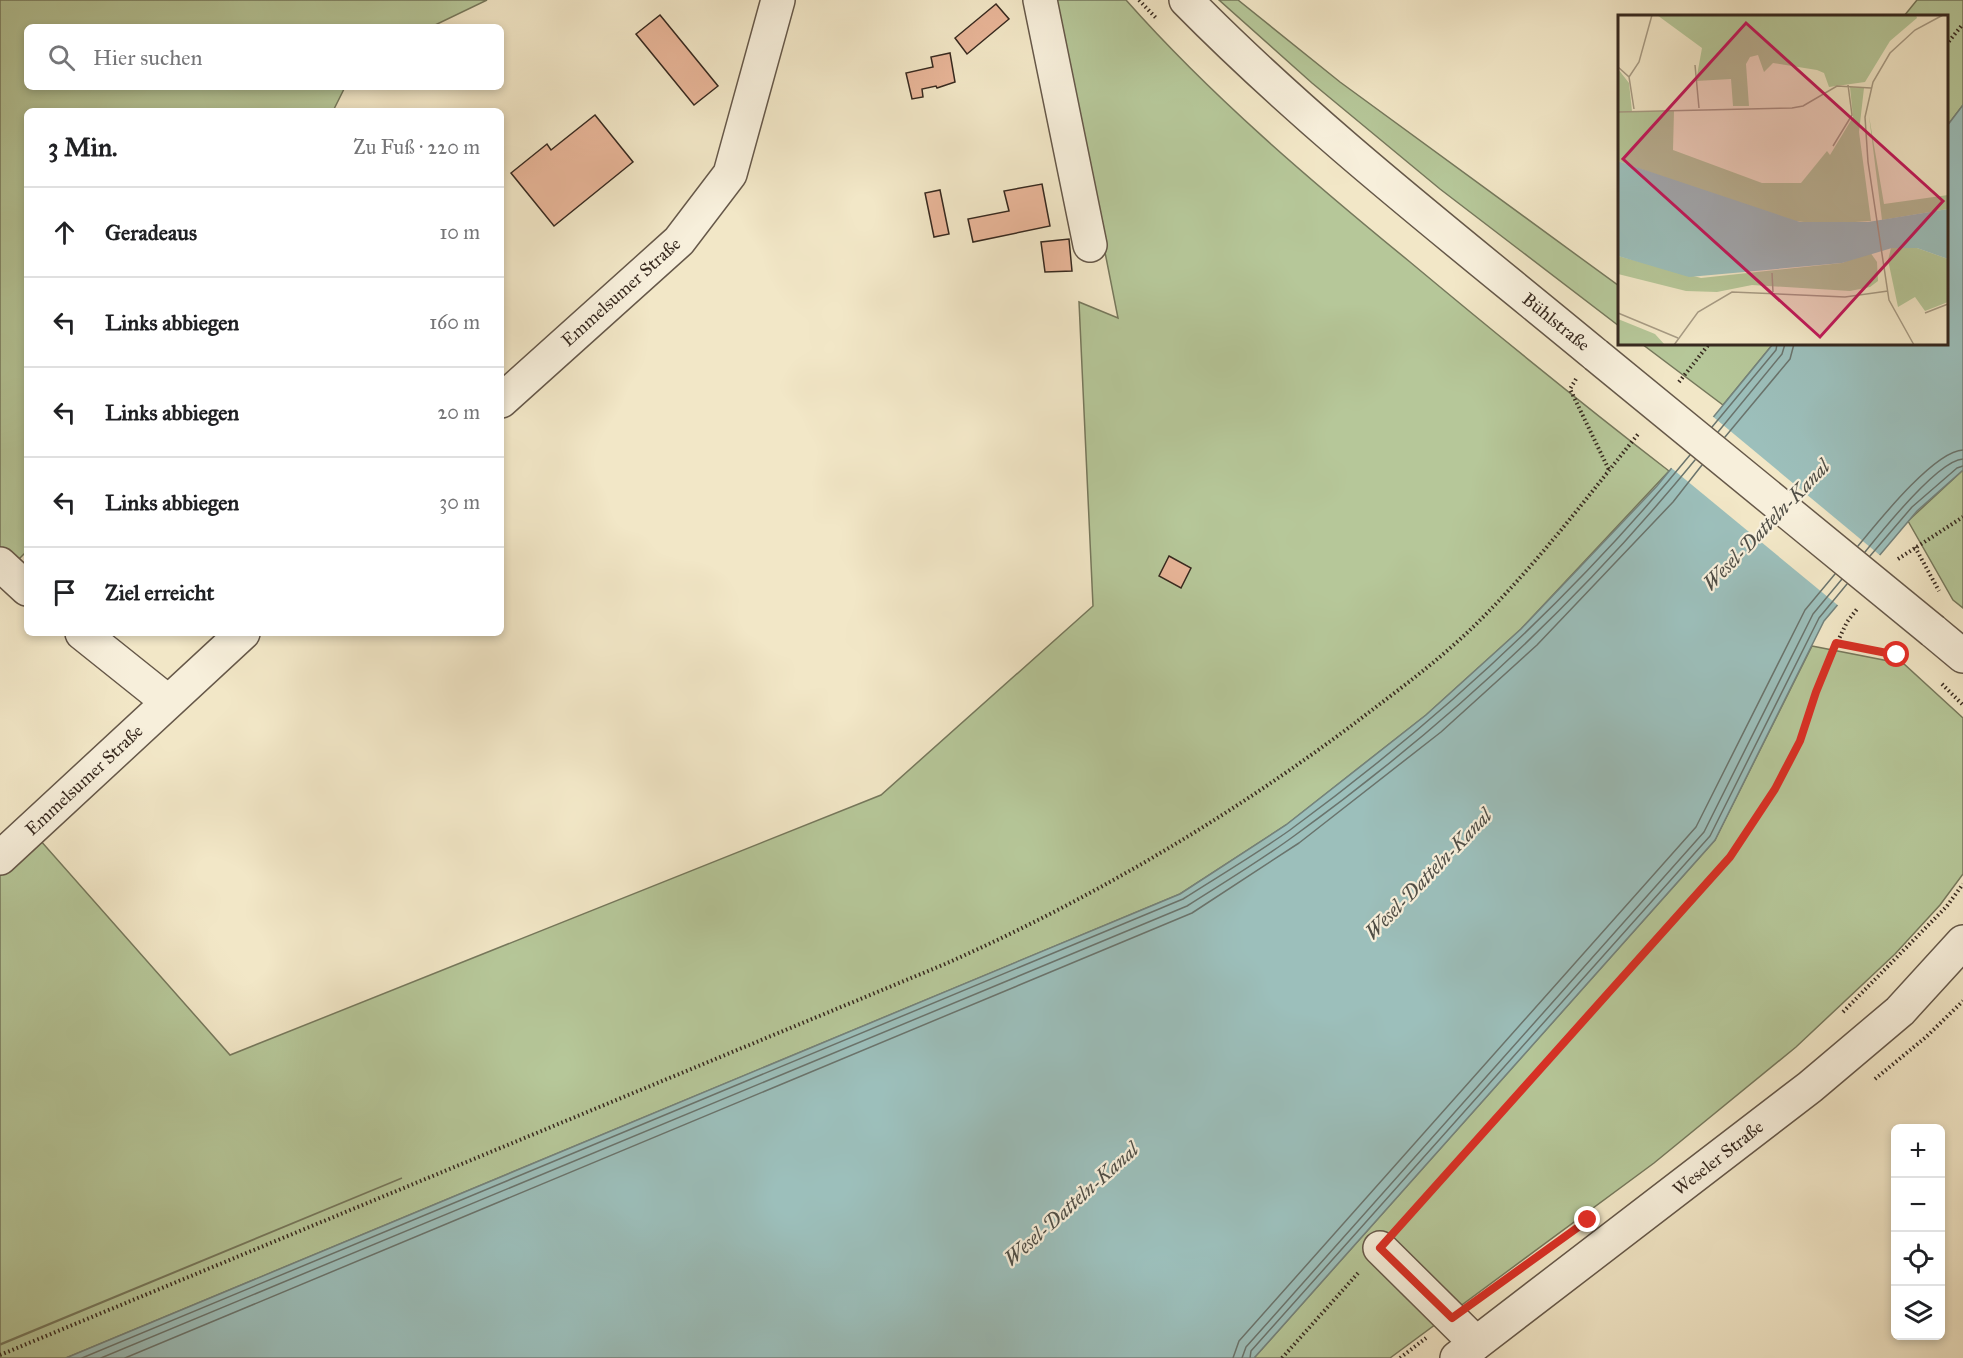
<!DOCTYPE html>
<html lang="de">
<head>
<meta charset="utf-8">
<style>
	:root { --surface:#fff; --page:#f6f6f6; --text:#202124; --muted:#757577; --line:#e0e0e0 }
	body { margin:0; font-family:"IM FELL Great Primer",serif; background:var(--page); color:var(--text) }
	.controls { position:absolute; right:18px; bottom:18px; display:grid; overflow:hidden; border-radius:9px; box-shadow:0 3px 9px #0003 }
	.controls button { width:54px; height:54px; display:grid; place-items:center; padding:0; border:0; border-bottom:2px solid var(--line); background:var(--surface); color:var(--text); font:30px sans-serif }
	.stop { position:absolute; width:18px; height:18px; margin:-14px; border:4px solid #d93025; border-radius:50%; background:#fff }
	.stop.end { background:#d93025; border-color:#fff; box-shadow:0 2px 6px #0008 }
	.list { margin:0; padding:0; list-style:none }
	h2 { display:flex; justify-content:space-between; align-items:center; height:78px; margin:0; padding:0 24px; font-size:26px }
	h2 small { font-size:20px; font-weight:400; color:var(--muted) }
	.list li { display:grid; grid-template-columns:39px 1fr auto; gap:18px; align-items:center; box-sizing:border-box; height:90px; padding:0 24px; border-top:2px solid var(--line) }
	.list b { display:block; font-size:22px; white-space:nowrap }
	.list em { font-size:20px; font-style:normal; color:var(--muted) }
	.icon { flex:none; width:33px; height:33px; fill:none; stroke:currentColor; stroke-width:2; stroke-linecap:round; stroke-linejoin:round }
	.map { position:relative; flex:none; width:1963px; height:1358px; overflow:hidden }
	.search { position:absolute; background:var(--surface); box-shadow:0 3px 9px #0003; left:24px; top:24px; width:480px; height:66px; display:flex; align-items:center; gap:15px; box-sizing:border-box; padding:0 21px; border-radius:9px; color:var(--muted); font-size:22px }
	.panel { position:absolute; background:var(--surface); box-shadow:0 3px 9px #0003; left:24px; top:108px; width:480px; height:528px; border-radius:9px }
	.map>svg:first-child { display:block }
	.green { fill:#b6c799; stroke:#76785c; stroke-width:1.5 }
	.water { fill:#9cbfbb; stroke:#74837d; stroke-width:1.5 }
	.pier { fill:#f2e7c7 }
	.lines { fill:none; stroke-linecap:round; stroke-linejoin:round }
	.shore { stroke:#6a746d; stroke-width:1.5 }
	.building { fill:#e8b598; stroke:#37291f; stroke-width:1.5 }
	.minor-casing { stroke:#665849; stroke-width:36 }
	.path { stroke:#37291f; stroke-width:4; stroke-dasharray:1.5 3; stroke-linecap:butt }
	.minor { stroke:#f7efdb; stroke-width:33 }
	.minor-bridge-casing { stroke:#665849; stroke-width:36; stroke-linecap:butt }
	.minor-bridge { stroke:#f7efdb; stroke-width:33 }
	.route { stroke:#d93025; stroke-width:8 }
	.labels { text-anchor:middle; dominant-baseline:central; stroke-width:4.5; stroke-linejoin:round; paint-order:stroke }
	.street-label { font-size:18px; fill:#37291f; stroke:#f7efdb }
	.water-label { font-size:20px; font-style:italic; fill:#504e46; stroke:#f7efdb }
	.inset-road { fill:none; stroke:#a79b84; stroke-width:1.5 }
	.view { fill:#c2185b; fill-opacity:0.15; stroke:#c2185b; stroke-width:3 }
	.inset-edge { fill:none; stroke:#37291f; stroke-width:3 }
</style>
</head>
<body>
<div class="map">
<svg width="1963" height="1358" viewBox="0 0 1963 1358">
	<rect width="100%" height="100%" fill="#f2e7c7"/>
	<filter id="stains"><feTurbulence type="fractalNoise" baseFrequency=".00333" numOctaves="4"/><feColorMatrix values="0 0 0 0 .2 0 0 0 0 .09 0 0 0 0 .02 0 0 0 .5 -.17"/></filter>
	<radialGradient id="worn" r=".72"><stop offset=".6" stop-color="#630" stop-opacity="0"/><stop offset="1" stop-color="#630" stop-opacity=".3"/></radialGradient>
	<g class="green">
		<path d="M0,0H487L431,27H27V87H345L333,111H27V551L13,565L0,553Z"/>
		<path d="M1055,0H1126C1212,97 1310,180 1410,262C1495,333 1581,403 1669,471L1521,629L1426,715L1286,825L1180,894L66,1358H0V1345L402,1178L0,1344V876L40,840L230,1055L881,795L1093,606L1079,302L1118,318Z"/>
		<path d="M1219,0H1238L1340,82L1619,286V326L1440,189L1312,83Z"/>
		<path d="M1917,0H1963V105L1947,126L1946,16H1904Z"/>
		<path d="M1642,344H1773L1723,405Z"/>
		<path d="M1963,470V608L1953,600L1908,521Z"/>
		<path d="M1812,646L1904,664L1963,718V874L1940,905L1895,954L1796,1047L1654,1163L1390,1358H1254L1715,840Z"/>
	</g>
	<path class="water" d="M1963,105V470L1917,511L1824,621L1715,840L1254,1358H66L1180,894L1286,825L1426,715L1521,629L1657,486L1773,344H1946L1947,126Z"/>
	<path class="pier" d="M1711,415L1882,557L1840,607L1669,466Z"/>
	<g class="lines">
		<g class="shore">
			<path d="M1712,427L1776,350L1777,344"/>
			<path d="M1718,432L1782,354L1785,344"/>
			<path d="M1725,437L1790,359L1794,344"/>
			<path d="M1858,546C1877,523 1934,451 1963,450"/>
			<path d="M1865,552C1881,532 1939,460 1963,459"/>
			<path d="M1870,556L1912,507L1957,468L1963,466"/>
			<path d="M82,1358L1183,899C1219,876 1256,854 1290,830C1437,722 1574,596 1690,455"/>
			<path d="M101,1358L1187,906C1223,883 1260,861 1294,836C1442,729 1580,601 1695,460"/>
			<path d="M125,1358L1192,913L1299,843L1441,732L1537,645L1673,502L1702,465"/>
			<path d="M1233,1358L1239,1341L1696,827L1805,610L1835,574"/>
			<path d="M1242,1358L1246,1347L1704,832L1813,614L1842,579"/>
			<path d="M1250,1358L1251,1351L1710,836L1819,618L1847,584"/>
		</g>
	</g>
	<g class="building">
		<path d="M996,4L1009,19L967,54L955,38Z"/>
		<path d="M660,15L718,86L694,105L636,34Z"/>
		<path d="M950,53L955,82L937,88L936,86L922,89L923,97L912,99L906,73L933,67L931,57Z"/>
		<path d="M595,115L633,162L554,226L511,173L547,144L551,150Z"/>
		<path d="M1042,184L1050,226L973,242L968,219L1009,211L1004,191Z"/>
		<path d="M940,190L949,234L934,237L925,193Z"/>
		<path d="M1069,239L1072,271L1045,272L1041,242Z"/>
		<path d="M1169,556L1191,568L1181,588L1159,576Z"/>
	</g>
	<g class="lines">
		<g class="minor-casing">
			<g id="minor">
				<path d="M1040,0L1090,245"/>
				<path d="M1186,0C1313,129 1457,240 1596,355"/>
				<path d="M501,401L679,241L730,174L778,0"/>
				<path d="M0,564L27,589"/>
				<path d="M1933,631L1963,656"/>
				<path d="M82,633L167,701"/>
				<path d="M0,858L243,633"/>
				<path d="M1380,1248L1476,1343"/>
				<path d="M1457,1358L1810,1087L1900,1011L1963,942"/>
			</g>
		</g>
		<g class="path">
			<path d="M1139,0L1157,19"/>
			<path d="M1946,45L1963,24"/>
			<path d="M1576,379L1570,389L1609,470"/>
			<path d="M1679,382L1709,344"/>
			<path d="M1915,547L1939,591"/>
			<path d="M1898,559L1963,517"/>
			<path d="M1836,643L1897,655L1905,648"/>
			<path d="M1942,684L1963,705"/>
			<path d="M1843,1012L1947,906L1963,884"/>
			<path d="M1875,1079L1926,1037L1963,1001"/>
			<path d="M1402,1223L1730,857L1775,789L1800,741L1827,664L1847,622L1857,609"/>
			<path d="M0,1355L945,964C1090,900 1228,818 1355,723C1394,693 1436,663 1471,629C1533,569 1585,500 1639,433"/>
			<path d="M1282,1358L1359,1272"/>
			<path d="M1400,1358L1426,1338"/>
		</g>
		<use href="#minor" class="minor"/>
		<g class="minor-bridge-casing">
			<path id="minor-bridge" d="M1596,355L1933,631"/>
		</g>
		<use href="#minor-bridge" class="minor-bridge"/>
	</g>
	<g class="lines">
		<path class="route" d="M1588,1220L1452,1318L1380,1248L1730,857L1775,789L1800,741L1816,692L1836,643L1897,655"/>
	</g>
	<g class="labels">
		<g class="street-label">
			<text transform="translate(621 292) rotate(-42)">Emmelsumer Straße</text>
			<text transform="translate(1556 322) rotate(39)">Bühlstraße</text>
			<text transform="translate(84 780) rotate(-43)">Emmelsumer Straße</text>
			<text transform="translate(1718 1158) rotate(-38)">Weseler Straße</text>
		</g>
		<g class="water-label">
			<text transform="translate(1766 525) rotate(-46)">Wesel-Datteln-Kanal</text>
			<text transform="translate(1428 874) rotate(-46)">Wesel-Datteln-Kanal</text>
			<text transform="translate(1071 1204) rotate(-42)">Wesel-Datteln-Kanal</text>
		</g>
	</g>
	<g transform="translate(1618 15)">
		<rect width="330" height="330" fill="#f2e7c7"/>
		<path d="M39,0H298L299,3L272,26L247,67L211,72L206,58L199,55L155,48L146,57L140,40L132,42L128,49L131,91H115L113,64L78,66L84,33ZM0,54L11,68L14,96H56L55,135L144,168H183L209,136L212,140L235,102L232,72L246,73L241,117L253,206L206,209L166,205L0,146ZM251,101L266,189L330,180V194L264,205ZM273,233H299L330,244V287L307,296L297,282L280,292L270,245ZM252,237L259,247L260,266L252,272L232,276L134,270L99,277L68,276L0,259V241L83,263L224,248ZM0,304L37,319L47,330H0Z" fill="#b6c799"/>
		<path d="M0,146L182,207H250L330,194V244L299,233H274L224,248L71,262L0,241Z" fill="#9cbfbb"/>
		<path class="inset-road" d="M77,50L81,93M0,52L11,62L16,94M11,62L21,47L34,0M0,97L174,93L185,91L219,71L253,73M215,131L234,100L230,70M154,258L155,277M0,298L60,323M307,298L330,289M56,330L80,297L114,277L227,282L270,276M296,330L271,285L250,147L247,102L255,67L272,38L297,15L325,0"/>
		<path class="view" d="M128,8L325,186L202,322L5,144Z"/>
		<rect width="330" height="330" class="inset-edge"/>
	</g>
	<rect width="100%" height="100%" filter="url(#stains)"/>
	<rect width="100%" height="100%" fill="url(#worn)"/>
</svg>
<div class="controls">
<button>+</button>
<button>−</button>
<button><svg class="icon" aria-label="locate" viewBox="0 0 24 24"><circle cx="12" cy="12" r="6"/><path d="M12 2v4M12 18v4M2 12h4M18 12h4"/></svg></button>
<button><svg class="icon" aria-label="layers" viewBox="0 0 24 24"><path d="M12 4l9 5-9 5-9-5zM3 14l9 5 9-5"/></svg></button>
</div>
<div class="stop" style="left:1897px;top:655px"></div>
<div class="stop end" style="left:1588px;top:1220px"></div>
<div class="search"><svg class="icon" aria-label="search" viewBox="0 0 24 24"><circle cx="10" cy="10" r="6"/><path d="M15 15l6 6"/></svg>Hier suchen</div>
<section class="panel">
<h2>3 Min.<small>Zu Fuß · 220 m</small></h2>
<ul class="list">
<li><svg class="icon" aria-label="ahead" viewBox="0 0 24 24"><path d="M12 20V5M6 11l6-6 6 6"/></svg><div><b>Geradeaus</b></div><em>10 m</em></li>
<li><svg class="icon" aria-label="left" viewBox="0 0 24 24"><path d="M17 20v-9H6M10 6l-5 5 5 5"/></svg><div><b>Links abbiegen</b></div><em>160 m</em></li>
<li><svg class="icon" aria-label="left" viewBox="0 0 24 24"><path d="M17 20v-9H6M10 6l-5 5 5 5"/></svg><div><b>Links abbiegen</b></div><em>20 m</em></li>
<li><svg class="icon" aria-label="left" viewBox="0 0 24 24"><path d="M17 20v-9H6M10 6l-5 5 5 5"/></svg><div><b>Links abbiegen</b></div><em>30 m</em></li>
<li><svg class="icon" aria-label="arrive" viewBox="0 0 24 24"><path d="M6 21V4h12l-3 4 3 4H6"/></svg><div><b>Ziel erreicht</b></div></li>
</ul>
</section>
</div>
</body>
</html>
